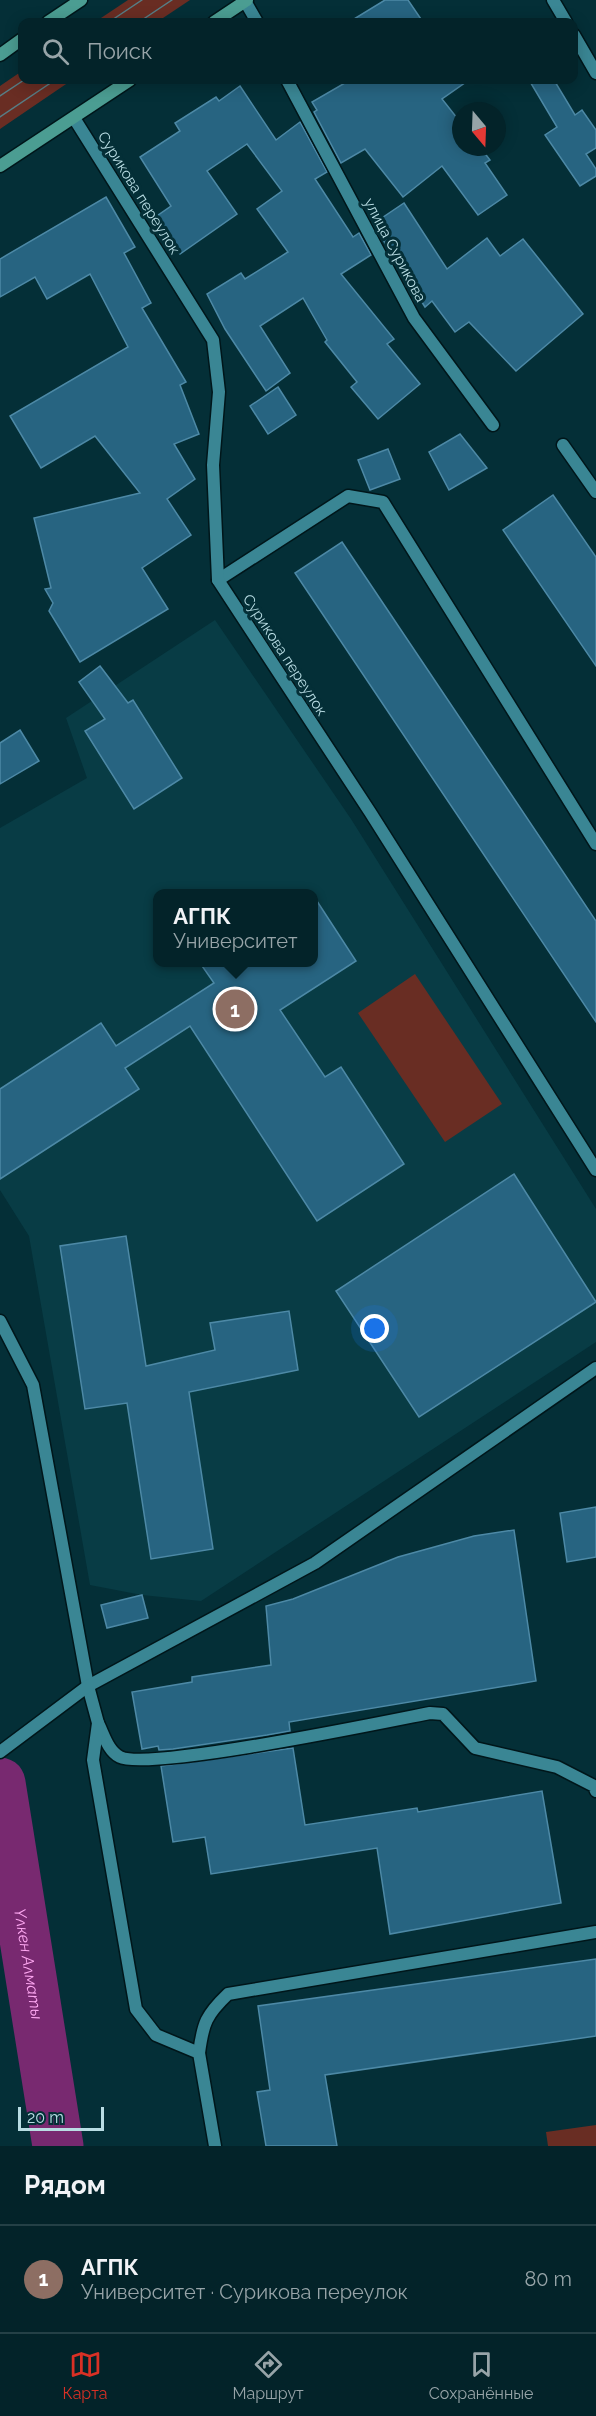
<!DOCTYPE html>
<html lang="ru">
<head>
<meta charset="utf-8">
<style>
	:root { --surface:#032329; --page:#0d2b31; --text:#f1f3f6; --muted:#97a4a8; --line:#244046; --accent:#d93025 }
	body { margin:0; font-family:Raleway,sans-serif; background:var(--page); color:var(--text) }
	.compass { position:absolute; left:452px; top:102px; width:54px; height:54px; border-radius:50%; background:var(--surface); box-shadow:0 3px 15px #0003; rotate:161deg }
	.scale { position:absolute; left:18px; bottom:15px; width:86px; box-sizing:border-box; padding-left:6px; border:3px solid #b9dde4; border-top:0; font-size:16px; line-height:21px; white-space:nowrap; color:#b9dde4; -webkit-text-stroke:4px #042f37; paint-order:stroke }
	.you { position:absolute; left:375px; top:1329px; width:21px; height:21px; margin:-15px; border:4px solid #fff; border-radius:50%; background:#1a73e8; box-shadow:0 0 0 9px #1a73e833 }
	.badge { display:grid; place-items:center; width:39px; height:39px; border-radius:50%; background:var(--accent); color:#fff; font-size:20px; font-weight:700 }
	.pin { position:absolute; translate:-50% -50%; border:3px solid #fff; box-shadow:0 2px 6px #0006 }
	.popup { position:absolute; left:153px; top:889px; width:165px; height:78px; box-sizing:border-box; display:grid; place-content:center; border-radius:12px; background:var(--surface); filter:drop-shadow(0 2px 4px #0005); font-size:20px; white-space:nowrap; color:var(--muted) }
	.popup b { font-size:22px; color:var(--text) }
	.popup::after { content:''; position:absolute; left:50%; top:100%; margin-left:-12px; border:12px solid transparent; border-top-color:var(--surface) }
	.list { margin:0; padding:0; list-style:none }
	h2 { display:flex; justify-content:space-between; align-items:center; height:78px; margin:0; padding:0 24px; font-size:26px }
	h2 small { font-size:20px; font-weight:400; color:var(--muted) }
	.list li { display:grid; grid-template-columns:39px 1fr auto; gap:18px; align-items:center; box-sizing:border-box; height:108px; padding:0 24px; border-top:2px solid var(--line) }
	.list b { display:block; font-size:22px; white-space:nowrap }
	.list p { margin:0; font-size:20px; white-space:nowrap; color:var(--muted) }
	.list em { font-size:20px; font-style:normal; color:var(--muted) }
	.icon { flex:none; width:33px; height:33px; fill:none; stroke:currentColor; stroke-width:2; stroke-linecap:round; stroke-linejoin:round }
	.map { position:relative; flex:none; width:596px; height:2146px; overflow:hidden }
	.search { position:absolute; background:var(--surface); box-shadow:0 3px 15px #0003; left:18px; right:18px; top:18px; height:66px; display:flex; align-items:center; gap:15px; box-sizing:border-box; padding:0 21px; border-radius:12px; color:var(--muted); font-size:22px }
	.sheet { height:186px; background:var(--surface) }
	nav { display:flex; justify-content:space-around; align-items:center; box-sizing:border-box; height:84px; border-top:2px solid var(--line); background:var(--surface); font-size:16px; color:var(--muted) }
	nav a { display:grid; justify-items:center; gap:3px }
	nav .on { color:var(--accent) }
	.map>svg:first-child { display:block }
	.built { fill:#083c45; fill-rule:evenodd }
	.green { fill:#692d23 }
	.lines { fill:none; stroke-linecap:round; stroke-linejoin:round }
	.river { stroke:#782970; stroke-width:51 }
	.building { fill:#276481; stroke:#4d89a6; stroke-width:1.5 }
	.lane-casing { stroke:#00161a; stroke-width:15 }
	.street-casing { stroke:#00161a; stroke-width:15 }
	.secondary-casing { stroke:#00161a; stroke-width:15 }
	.lane { stroke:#3a8694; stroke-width:12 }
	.street { stroke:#3a8694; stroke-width:12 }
	.secondary { stroke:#4b9d92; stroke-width:12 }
	.tram { stroke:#577e86; stroke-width:1.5 }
	.labels { text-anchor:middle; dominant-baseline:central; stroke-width:6; stroke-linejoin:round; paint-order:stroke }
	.street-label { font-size:15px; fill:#b9dde4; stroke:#042f37 }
	.water-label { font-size:16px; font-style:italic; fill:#fea8f2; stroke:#042f37 }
</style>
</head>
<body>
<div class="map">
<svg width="596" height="2146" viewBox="0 0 596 2146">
	<rect width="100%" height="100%" fill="#042f37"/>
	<path class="built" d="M215,620L351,819L596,1209V1342L201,1601L142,1595L90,1585L29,1236L0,1190V828L87,778L66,718ZM157,894H313V962H157Z"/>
	<g class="green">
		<path d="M128,0H190L157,22H95Z"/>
		<path d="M22,71V80H72L0,129V86Z"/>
		<path d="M415,974L502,1104L445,1142L358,1013Z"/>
		<path d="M596,2125V2146H548L546,2132Z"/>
	</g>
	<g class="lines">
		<path class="river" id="s1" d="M0,1783L58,2146"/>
	</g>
	<g class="building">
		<path d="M385,0H408L423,22H349Z"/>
		<path d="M350,80H469L442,99L461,123V147H480L490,160L485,163L507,195L478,215L442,166L403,197L365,149L341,163L314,112L317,110L312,102Z"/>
		<path d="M529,80H554L575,115L582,110L596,130V148L586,154L596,169V176L580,186L545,135L557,127Z"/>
		<path d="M240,86L276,140L300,122L327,172L315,179L353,237L359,233L371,255L341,274L394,339L387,344L420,384L378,419L351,387L357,382L325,342L327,340L303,298L260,326L290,373L266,391L225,329L207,294L241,273L245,279L288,252L257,209L282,191L247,144L207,171L237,214L180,254L154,218L171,206L140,157L180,131L175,123L216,97L219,101Z"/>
		<path d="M106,197L135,247L124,253L151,303L142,308L186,382L180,385L199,434L174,444L195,479L167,499L191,535L142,568L168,609L80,662L49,611L53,603L45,589L51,588L34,518L140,493L95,436L41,468L10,416L128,347L90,274L47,299L35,277L0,297V259Z"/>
		<path d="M404,203L447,269L487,238L500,256L523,239L583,314L516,371L469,322L455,332L432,301L425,307L373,224Z"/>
		<path d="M278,387L296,415L268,434L250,406Z"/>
		<path d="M460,434L487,468L449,490L429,452Z"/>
		<path d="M388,449L400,479L370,490L358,460Z"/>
		<path d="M553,495L596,557V666L503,530Z"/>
		<path d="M342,542L596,921V1022L295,573Z"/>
		<path d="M100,666L128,703L133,700L182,778L134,809L85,731L105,719L79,682Z"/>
		<path d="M20,730L39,761L0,784V743Z"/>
		<path d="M313,895L356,961L280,1010L325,1077L341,1067L404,1164L317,1221L190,1026L125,1068L139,1089L0,1179V1089L101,1023L116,1046L214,983L200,963H313Z"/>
		<path d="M514,1174L596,1302L419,1417L336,1291Z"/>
		<path d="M126,1236L146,1366L215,1350L210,1323L289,1311L298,1370L189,1392L213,1549L151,1559L127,1403L85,1409L60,1246Z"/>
		<path d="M596,1507V1557L567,1562L560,1513Z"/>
		<path d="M514,1530L536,1681L289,1722L290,1731L267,1735L173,1749L159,1750L158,1746L142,1749L132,1692L192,1682V1677L271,1665L266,1606L293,1599L398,1557L474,1536Z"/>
		<path d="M142,1595L148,1618L107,1628L101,1605Z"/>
		<path d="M293,1748L305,1825L417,1808L418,1812L542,1791L561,1903L390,1934L377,1848L211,1874L205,1837L173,1842L161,1766Z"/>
		<path d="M596,1959V2036L325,2075L337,2146H266L257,2092L270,2090L258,2006Z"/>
	</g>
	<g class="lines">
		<g class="lane-casing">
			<g id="lane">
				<path d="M563,445L596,492"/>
				<path d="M218,580L348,496L383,502L596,844"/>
				<path d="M0,1321L33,1385L88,1686"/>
				<path d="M98,1723C104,1735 108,1751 120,1757C149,1771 384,1722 430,1713L443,1714L475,1748L557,1767L594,1786L596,1791"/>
				<path d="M199,2053C203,2023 206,2015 228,1994L596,1932"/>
			</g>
		</g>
		<g class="street-casing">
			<g id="street">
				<path d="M553,0L566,22"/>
				<path d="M245,1L257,22"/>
				<path d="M574,35L596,73"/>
				<path d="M287,80L414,318L493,425"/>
				<path d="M74,118L213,340L219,392L213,465L218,580L370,812L596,1170"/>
				<path d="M88,1686L98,1723L93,1760L136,2009L156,2035L199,2053L215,2146"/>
				<path d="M0,1752L88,1686L315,1563L596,1368"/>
			</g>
		</g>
		<g class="secondary-casing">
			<g id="secondary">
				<path d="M48,22L81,0"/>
				<path d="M214,22L247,0"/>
				<path d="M0,55L22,39"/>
				<path d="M0,166L130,80"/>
			</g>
		</g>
		<use href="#lane" class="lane"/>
		<use href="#street" class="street"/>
		<use href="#secondary" class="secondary"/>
		<g class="tram">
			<path d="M109,22L142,0"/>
			<path d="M139,22L172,0"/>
			<path d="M0,96L24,80"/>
			<path d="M0,117L55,80"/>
		</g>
	</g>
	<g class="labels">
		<g class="street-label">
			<text transform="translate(139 193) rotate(58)">Сурикова переулок</text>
			<text transform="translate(395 250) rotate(62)">улица Сурикова</text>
			<text transform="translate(285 655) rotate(57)">Сурикова переулок</text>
		</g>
		<g class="water-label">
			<text stroke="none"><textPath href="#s1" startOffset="183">Үлкен Алматы</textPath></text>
		</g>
	</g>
</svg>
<svg class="compass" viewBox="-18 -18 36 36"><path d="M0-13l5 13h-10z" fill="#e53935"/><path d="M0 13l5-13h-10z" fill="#97a4a8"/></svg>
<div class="scale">20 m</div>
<div class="you"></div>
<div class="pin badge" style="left:235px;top:1009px;background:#8d6e63">1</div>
<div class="popup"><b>АГПК</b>Университет</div>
<div class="search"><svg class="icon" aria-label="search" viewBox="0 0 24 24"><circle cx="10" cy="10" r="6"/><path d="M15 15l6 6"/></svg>Поиск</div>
</div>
<section class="sheet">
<h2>Рядом<small></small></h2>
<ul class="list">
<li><span class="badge" style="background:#8d6e63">1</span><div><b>АГПК</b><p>Университет · Сурикова переулок</p></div><em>80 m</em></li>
</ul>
</section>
<nav>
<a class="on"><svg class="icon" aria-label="map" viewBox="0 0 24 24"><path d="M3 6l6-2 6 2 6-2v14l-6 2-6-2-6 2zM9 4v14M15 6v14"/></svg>Карта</a>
<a><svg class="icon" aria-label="directions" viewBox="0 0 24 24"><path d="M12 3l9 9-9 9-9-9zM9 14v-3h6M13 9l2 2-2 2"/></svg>Маршрут</a>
<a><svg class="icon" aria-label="saved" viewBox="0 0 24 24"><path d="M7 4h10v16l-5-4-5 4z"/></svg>Сохранённые</a>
</nav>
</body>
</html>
